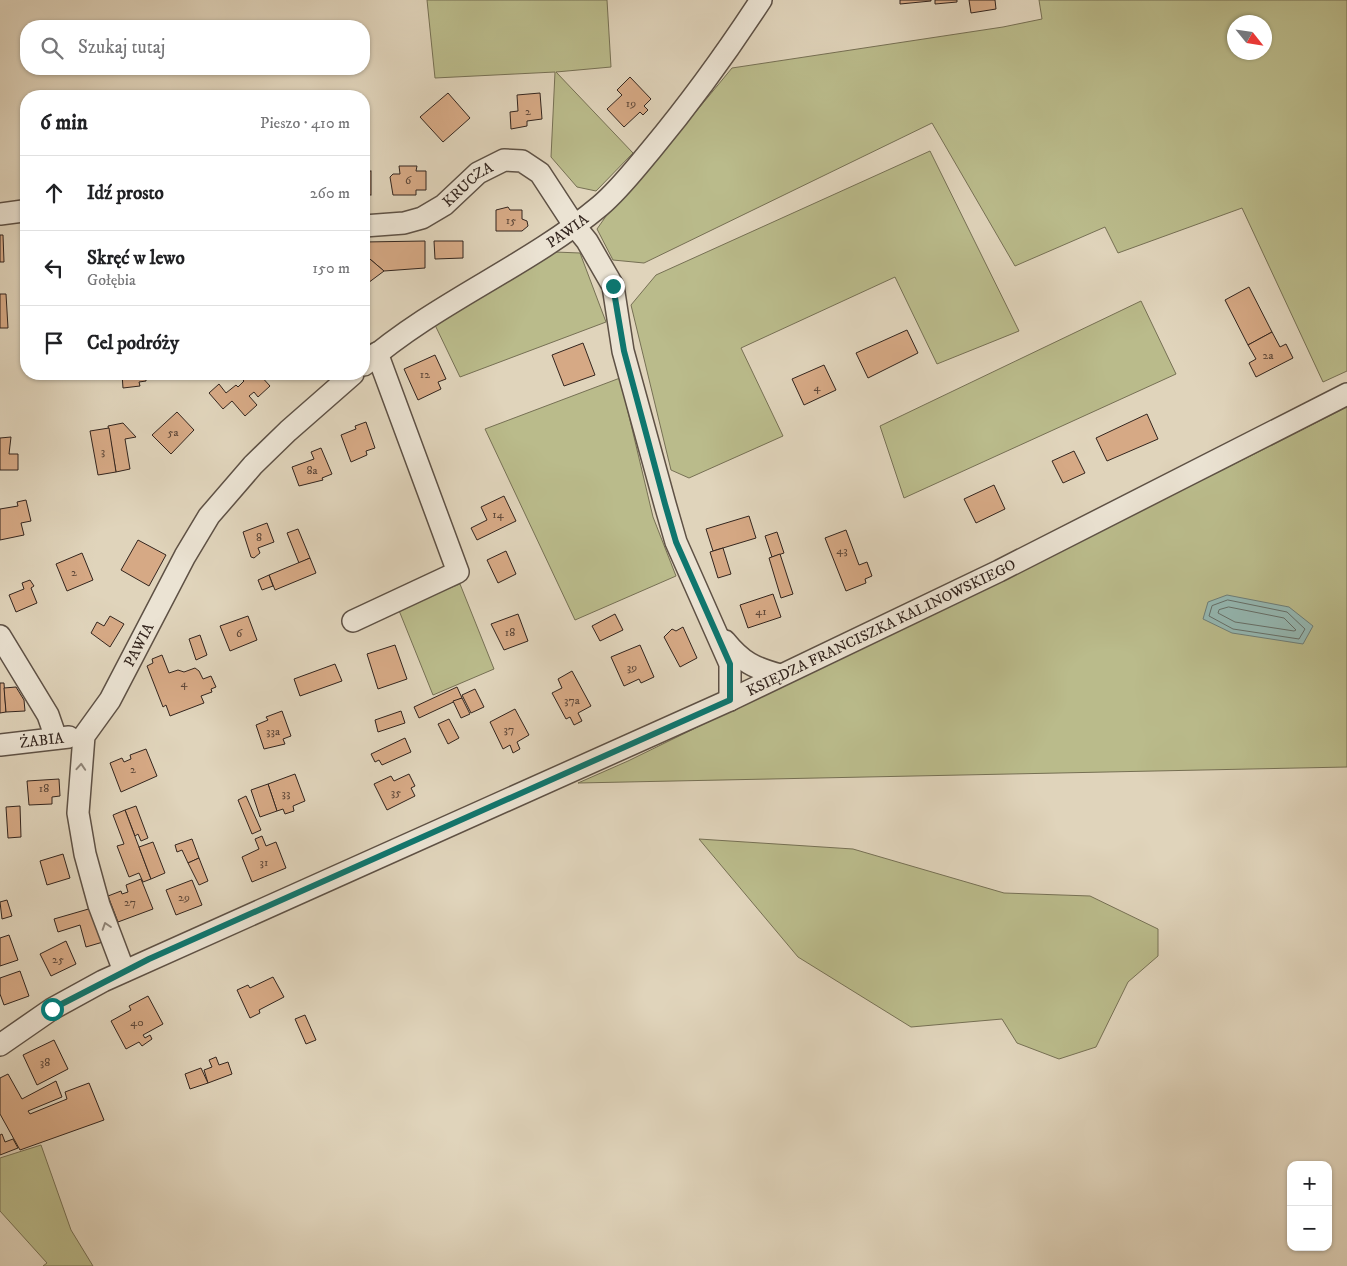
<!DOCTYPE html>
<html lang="pl">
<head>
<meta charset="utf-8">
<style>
	:root { --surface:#fff; --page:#f6f6f6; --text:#202124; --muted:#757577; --line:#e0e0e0 }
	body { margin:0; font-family:"IM FELL DW Pica",serif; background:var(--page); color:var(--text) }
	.controls { position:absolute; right:15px; bottom:15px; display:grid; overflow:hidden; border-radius:10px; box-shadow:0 1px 4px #0004 }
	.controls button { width:45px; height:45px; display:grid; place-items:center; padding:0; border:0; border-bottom:1px solid var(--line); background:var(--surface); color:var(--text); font:25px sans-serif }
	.compass { position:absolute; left:1227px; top:15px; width:45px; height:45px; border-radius:50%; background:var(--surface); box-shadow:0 1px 4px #0004; rotate:120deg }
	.stop { position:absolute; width:15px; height:15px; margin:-11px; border:4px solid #0f766e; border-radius:50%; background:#fff }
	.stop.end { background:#0f766e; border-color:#fff; box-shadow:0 1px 5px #0008 }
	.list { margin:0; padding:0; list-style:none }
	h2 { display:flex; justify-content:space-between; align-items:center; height:65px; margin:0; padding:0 20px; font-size:21px }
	h2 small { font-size:16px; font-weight:400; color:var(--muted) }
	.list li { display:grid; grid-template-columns:32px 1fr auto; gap:15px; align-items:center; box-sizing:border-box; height:75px; padding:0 20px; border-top:1px solid var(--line) }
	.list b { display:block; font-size:19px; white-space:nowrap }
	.list p { margin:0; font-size:16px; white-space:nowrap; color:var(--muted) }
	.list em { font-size:16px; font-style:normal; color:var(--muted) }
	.icon { flex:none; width:28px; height:28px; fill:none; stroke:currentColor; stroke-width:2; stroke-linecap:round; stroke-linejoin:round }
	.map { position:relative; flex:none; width:1347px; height:1266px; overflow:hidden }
	.search { position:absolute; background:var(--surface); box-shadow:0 1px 4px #0004; left:20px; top:20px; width:350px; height:55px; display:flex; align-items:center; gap:12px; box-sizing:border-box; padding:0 18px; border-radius:20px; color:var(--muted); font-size:19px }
	.panel { position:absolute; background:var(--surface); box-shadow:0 1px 4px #0004; left:20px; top:90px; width:350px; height:290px; border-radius:20px }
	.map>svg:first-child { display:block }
	.green { fill:#babb8b; stroke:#767054; fill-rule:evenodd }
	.water { fill:#94b8b3; stroke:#6d7d77 }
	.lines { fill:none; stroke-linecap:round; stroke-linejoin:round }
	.shore { stroke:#646e68; stroke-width:1 }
	.building { fill:#d6a985; stroke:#33251e }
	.minor-casing { stroke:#5e5145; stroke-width:24 }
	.minor { stroke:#ebe3d3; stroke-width:21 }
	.oneway { stroke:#8f8478 }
	.route { stroke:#0f766e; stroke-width:6 }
	.labels { text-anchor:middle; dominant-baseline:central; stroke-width:4; stroke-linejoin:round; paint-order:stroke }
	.number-label { font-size:12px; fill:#5c4638 }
	.street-label { font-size:15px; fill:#33251e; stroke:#ebe3d3 }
</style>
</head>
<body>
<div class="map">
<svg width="1347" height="1266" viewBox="0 0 1347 1266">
	<rect width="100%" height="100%" fill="#e0d4bb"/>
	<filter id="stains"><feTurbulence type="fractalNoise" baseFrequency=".004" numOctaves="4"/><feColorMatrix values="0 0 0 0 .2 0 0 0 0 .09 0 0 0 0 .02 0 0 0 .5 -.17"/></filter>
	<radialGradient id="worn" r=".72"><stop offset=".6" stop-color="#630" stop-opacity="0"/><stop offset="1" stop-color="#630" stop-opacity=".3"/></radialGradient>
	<g class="green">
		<path d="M427,0H607L611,67L556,72L633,153L596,191L577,187L551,157L555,72L435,78Z"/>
		<path d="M1039,0H1347V371L1323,382L1242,208L1118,253L1105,227L1015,266L932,123L644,263L613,260L597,229L611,209L670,143L732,68L1003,27L1042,19ZM1234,22H1264V52H1234Z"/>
		<path d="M930,151L1019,331L937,364L895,277L741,348L783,436L689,478L671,470L631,305L656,275Z"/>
		<path d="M555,252L580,253L606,322L460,377L435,325Z"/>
		<path d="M1141,301L1176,374L904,498L880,426Z"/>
		<path d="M620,378L653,517L676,576L575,620L485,429Z"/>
		<path d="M1347,407V767L578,783L628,761L1223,470Z"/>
		<path d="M460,584L494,669L433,695L398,608Z"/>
		<path d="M699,839L853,849L1004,893L1090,896L1158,929V956L1128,982L1096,1047L1059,1059L1017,1043L1002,1019L911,1027L798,957Z"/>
		<path d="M41,1145L71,1230L93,1266H43L47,1263L0,1211V1158Z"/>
	</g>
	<path class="water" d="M1227,595L1289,607L1313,626L1303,644L1232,633L1203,619L1208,602Z"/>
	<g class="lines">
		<g class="shore">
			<path d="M1228,600L1287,612L1305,629L1299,639L1233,629L1209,616L1212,606Z"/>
			<path d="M1229,607L1284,618L1296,630L1294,631L1235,622L1218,613L1219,610Z"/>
		</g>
	</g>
	<g class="building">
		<path d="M900,0H931V1L900,4Z"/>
		<path d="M935,0H957V2L935,4Z"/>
		<path d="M969,0H995L996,9L971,13Z"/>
		<path d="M630,77L651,99L644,106L648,110L643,115L640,112L624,127L607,109L622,95L617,90Z"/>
		<path d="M448,93L470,118L443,142L420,117Z"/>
		<path d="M540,93L542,119L527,121V126L511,129L510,112L518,111L517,95Z"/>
		<path d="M399,166H417L416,171H426V190H416V195H393L390,177L393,174H400Z"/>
		<rect x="364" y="171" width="7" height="24"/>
		<path d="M508,207L510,210H522V219L527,221L528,226L522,231H496V210Z"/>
		<path d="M0,235H3L4,262H0Z"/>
		<path d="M425,241V268L384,271L364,254V242Z"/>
		<path d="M434,241H463V258L435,259Z"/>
		<path d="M364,254L384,271L364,286Z"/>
		<path d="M1249,287L1272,332L1248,345L1225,300Z"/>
		<path d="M0,294H6L8,328H0Z"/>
		<path d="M907,330L918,353L868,378L856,353Z"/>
		<path d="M1272,332L1280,347L1286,344L1293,358L1256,377L1249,363L1256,359L1248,345Z"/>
		<path d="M583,343L595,375L564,386L552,355Z"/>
		<path d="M435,355L446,379L438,382L441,389L418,400L404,369Z"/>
		<path d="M824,365L836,390L804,405L792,379Z"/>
		<path d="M122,374H146V381L139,382L140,386L123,388Z"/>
		<path d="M241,374H259L270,386L258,397L254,392L249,396L257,405L245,416L232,401L223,409L209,393L219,384L226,393L236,385L238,387L244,381L239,376Z"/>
		<path d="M177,412L194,430L171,454L152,435Z"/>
		<path d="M1147,414L1158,439L1107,461L1096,438Z"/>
		<path d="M366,422L375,448L366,451L367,455L351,462L341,435L356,429L355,426Z"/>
		<path d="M123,423L136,437L125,439L130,469L116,472L108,426Z"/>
		<path d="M109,428L116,472L98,475L90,431Z"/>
		<path d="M11,437L9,454H18V470H0V438Z"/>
		<path d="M321,448L332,474L322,478L323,480L299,486L292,467L314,459L311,452Z"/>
		<path d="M1074,451L1085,473L1063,483L1052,461Z"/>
		<path d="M994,485L1005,509L976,523L964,499Z"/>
		<path d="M504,496L516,521L477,540L471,528L487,520L481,507Z"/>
		<path d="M26,500L31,521L21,523L24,535L0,540V509L18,506L17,502Z"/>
		<path d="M749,516L756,538L713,551L706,529Z"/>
		<path d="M267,523L274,542L258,548L260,553L254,558L251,557L243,532Z"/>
		<path d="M298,529L310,558L299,563L287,533Z"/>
		<path d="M846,530L859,565L867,562L872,576L865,579L866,583L846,591L825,538Z"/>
		<path d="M777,532L784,553L772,557L765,536Z"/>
		<path d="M138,540L166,555L149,586L121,570Z"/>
		<path d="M723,548L731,574L718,578L710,552Z"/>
		<path d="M506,551L516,574L498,583L487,560Z"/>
		<path d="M82,553L93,580L67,591L56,564Z"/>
		<path d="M780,554L793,594L781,598L769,558Z"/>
		<path d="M310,558L316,573L275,590L269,575Z"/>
		<path d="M269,575L273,586L262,590L258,580Z"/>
		<path d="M30,580L34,586L31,588L37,603L16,612L9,595L24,589L22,583Z"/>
		<path d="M773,594L781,617L748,628L740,605Z"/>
		<path d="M518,614L528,641L504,650L491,624Z"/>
		<path d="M615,614L623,630L600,641L592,626Z"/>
		<path d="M110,616L124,624L110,647L91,633L97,622L104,626Z"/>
		<path d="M248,616L257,640L230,651L220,626Z"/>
		<path d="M683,627L697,658L680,667L664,637L672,629L676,631Z"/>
		<path d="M200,635L207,655L196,660L189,639Z"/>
		<path d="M395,645L407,679L378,689L367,654Z"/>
		<path d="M640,645L654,677L641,683L639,679L624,686L611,657Z"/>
		<path d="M162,655L169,673L178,670L184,672L195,668L199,671L203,679L211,676L216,687L211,689L212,692L201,696L204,703L170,716L166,705L163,707L147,666L153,663L152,659Z"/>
		<path d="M335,664L342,681L300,696L294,679Z"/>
		<path d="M572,671L591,706L578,713L582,721L574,725L570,717L566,719L552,693L562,688L558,679Z"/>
		<path d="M0,683H4L6,712L0,713Z"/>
		<path d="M16,687L24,700L25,711L6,712L4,688Z"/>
		<path d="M457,687L462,698L419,718L414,707Z"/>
		<path d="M475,689L484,707L471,713L462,695Z"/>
		<path d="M462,698L470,714L461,718L453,701Z"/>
		<path d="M515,709L529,735L517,742L520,749L513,753L510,745L503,749L490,722Z"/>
		<path d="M282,711L291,736L283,739L285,744L264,749L256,725L268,720L266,717Z"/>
		<path d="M401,711L405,723L378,732L375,720Z"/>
		<path d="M449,719L459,738L448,744L438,724Z"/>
		<path d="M405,738L411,752L382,765L379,760L375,762L371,754Z"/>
		<path d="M146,749L157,776L121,792L110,763L122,758L124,762L131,759L130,755Z"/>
		<path d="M295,774L305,801L293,806L294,811L285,814L283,809L277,811L268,784Z"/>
		<path d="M409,774L415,786L411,788L415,796L387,810L374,784L391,776L394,781Z"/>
		<path d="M59,779L60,796L52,797V804L29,805L27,781Z"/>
		<path d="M268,784L277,811L260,817L251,790Z"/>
		<path d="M246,796L261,830L252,834L238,800Z"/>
		<path d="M20,806L21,837L8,838L6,807Z"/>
		<path d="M136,806L148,838L141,841L138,834L135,836L125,810Z"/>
		<path d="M125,810L151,879L143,882L139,873L129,877L117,846L124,844L113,815Z"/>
		<path d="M262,836L266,846L276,842L286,868L252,882L242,857L259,849L255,839Z"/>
		<path d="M192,839L199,858L188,863L182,850L177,852L175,845Z"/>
		<path d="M153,842L165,873L151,879L139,847Z"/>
		<path d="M63,854L70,878L47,885L40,861Z"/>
		<path d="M199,858L208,881L199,885L188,863Z"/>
		<path d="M141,879L153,909L118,922L108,896L121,891L122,894L128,892L126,885Z"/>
		<path d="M192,880L202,905L176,915L166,890Z"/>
		<path d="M7,900L12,916L2,919L0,902Z"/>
		<path d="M92,908L103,942L86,947L80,925L58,932L54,919Z"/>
		<path d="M9,935L18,960L0,966V938Z"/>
		<path d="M66,941L76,964L51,976L40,954Z"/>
		<path d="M20,971L29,996L4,1005L0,994V978Z"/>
		<path d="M273,977L284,997L259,1010L260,1013L250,1018L237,990L248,985L250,988Z"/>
		<path d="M148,996L163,1024L143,1035L145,1038L150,1035L152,1039L142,1046L139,1042L126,1049L111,1021L131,1010L129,1006Z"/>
		<path d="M305,1015L316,1040L306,1044L295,1019Z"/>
		<path d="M54,1040L68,1069L37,1085L23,1055Z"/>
		<path d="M216,1057L219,1065L228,1062L232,1074L208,1083L204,1070L212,1067L209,1060Z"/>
		<path d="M201,1068L208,1083L190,1089L185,1074Z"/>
		<path d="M8,1074L22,1099L56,1081L62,1097L28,1111L30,1114L67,1099L65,1092L89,1083L104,1120L20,1150L0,1114V1078Z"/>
		<path d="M2,1134L5,1142L13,1139L18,1148L0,1155V1135Z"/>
	</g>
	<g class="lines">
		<g class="minor-casing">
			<g id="minor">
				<path d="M0,214L23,211"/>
				<path id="s1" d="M364,226L404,223L422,218L444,205L478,173L504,160L522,161L540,173L574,225L587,241L613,286L623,351L665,504L676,542L730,664V700"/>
				<path id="s2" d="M364,365C436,302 527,267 600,206C619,190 635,169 651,150C691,102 727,52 761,0"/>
				<path d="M353,621L458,572L377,353"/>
				<path d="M0,636L48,715L56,738"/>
				<path d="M725,641C742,662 754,668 780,675"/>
				<path id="s3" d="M0,745L69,737"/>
				<path id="s4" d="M124,971L99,905L85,854L78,813L84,736L110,700L185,556L209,516L253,465L288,431L353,374"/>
				<path id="s5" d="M0,1045L52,1009L103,981L730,700L999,571L1347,394"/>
			</g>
		</g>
		<use href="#minor" class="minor"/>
	</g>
	<defs><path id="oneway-chevron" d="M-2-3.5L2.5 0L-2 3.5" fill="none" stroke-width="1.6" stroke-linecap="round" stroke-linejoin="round" transform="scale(1.25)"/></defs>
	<g class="oneway">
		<use href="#oneway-chevron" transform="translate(81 767) rotate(-86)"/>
		<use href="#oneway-chevron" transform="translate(106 926) rotate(-108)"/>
	</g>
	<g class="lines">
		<path class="route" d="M52,1009L149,959L730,700V664L676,542L665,504L624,351L613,286"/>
	</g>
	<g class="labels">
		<g class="number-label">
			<text x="631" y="103">19</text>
			<text x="528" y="111">2</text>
			<text x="408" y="180">6</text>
			<text x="511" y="220">15</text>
			<text x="1268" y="355">2a</text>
			<text x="425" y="374">12</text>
			<text x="817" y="387">4</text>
			<text x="173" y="432">5a</text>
			<text x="103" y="451">3</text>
			<text x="312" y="470">8a</text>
			<text x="498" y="514">14</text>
			<text x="259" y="537">8</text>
			<text x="842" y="550">43</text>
			<text x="74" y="572">2</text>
			<text x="761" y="611">41</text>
			<text x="510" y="632">18</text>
			<text x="239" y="633">6</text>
			<text x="632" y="667">39</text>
			<text x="184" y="683">4</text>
			<text x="572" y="700">37a</text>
			<text x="509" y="729">37</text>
			<text x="273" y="731">33a</text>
			<text x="133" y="769">2</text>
			<text x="44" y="788">18</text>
			<text x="396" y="792">35</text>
			<text x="286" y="793">33</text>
			<text x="264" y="862">31</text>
			<text x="184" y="897">29</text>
			<text x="130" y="902">27</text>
			<text x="58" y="959">25</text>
			<text x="137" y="1022">40</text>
			<text x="45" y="1062">38</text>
		</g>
		<g class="street-label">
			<text stroke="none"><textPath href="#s1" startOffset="116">KRUCZA</textPath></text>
			<text stroke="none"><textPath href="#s2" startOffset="244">PAWIA</textPath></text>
			<text stroke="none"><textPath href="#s5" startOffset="976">KSIĘDZA FRANCISZKA KALINOWSKIEGO</textPath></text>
			<text stroke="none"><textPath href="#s4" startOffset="349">PAWIA</textPath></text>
			<text stroke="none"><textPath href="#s3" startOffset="42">ŻABIA</textPath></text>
		</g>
	</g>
	<rect width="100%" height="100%" filter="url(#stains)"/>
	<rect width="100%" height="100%" fill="url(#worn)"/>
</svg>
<div class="controls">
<button>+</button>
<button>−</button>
</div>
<svg class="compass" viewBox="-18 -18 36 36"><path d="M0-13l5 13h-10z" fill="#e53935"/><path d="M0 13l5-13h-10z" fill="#757577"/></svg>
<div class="stop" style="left:52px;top:1009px"></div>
<div class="stop end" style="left:613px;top:286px"></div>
<div class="search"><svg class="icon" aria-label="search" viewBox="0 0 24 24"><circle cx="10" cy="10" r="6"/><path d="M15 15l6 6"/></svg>Szukaj tutaj</div>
<section class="panel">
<h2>6 min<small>Pieszo · 410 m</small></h2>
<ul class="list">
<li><svg class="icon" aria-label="ahead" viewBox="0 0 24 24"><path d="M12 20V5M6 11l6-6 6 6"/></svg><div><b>Idź prosto</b></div><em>260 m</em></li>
<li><svg class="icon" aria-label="left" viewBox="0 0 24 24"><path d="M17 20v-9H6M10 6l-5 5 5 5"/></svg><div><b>Skręć w lewo</b><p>Gołębia</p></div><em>150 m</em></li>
<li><svg class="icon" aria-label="arrive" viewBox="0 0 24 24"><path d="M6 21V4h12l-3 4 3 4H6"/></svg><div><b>Cel podróży</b></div></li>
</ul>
</section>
</div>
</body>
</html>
